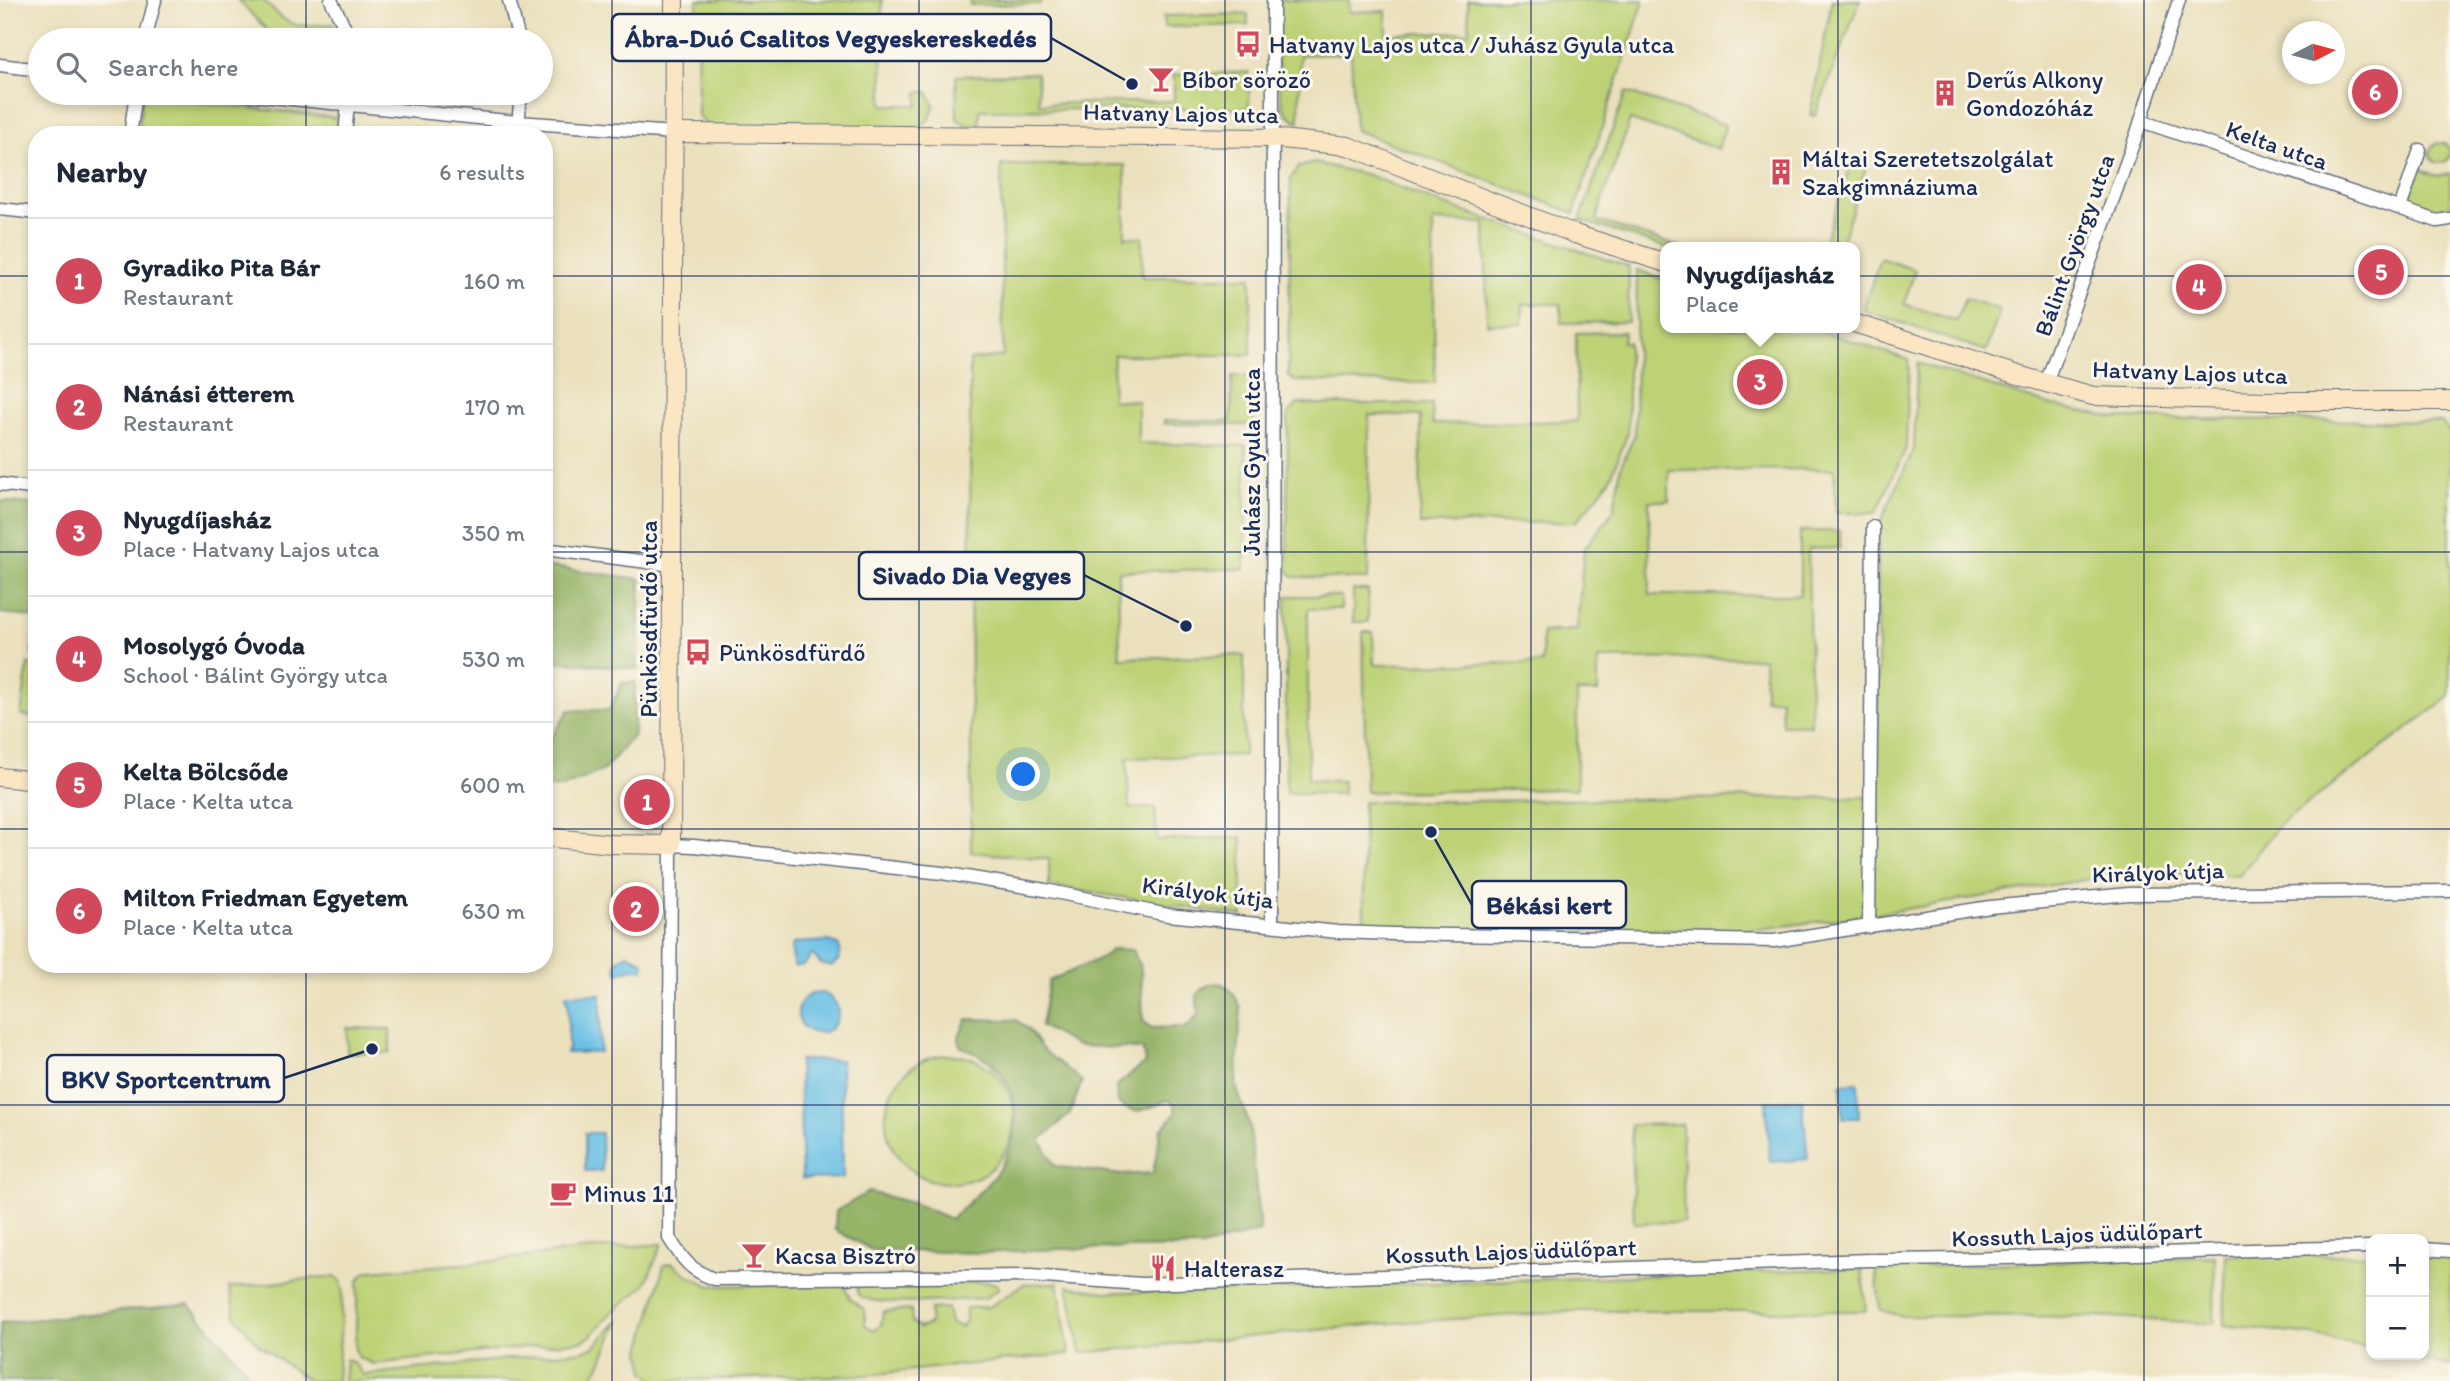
<!DOCTYPE html>
<html lang="en">
<head>
<meta charset="utf-8">
<style>
	:root { --surface:#fff; --page:#f2f2f3; --text:#1f2937; --muted:#747a83; --line:#e0e1e3; --accent:#d1495b }
	body { margin:0; font-family:Itim,sans-serif; background:var(--page); color:var(--text) }
	.controls { position:absolute; right:21px; bottom:21px; display:grid; overflow:hidden; border-radius:14px; box-shadow:0 4px 10px #0003 }
	.controls button { width:63px; height:63px; display:grid; place-items:center; padding:0; border:0; border-bottom:2px solid var(--line); background:var(--surface); color:var(--text); font:35px sans-serif }
	.compass { position:absolute; left:2282px; top:21px; width:63px; height:63px; border-radius:50%; background:var(--surface); box-shadow:0 4px 10px #0003; rotate:84deg }
	.you { position:absolute; left:1024px; top:775px; width:24px; height:24px; margin:-18px; border:5px solid #fff; border-radius:50%; background:#1a73e8; box-shadow:0 0 0 10px #1a73e833 }
	.badge { display:grid; place-items:center; width:46px; height:46px; border-radius:50%; background:var(--accent); color:#fff; font-size:23px; font-weight:700 }
	.pin { position:absolute; translate:-50% -50%; border:4px solid #fff; box-shadow:0 2px 7px #0006 }
	.popup { position:absolute; left:1660px; top:242px; width:200px; height:91px; box-sizing:border-box; display:grid; place-content:center; border-radius:14px; background:var(--surface); filter:drop-shadow(0 2px 5px #0005); font-size:23px; white-space:nowrap; color:var(--muted) }
	.popup b { font-size:26px; color:var(--text) }
	.popup::after { content:''; position:absolute; left:50%; top:100%; margin-left:-14px; border:14px solid transparent; border-top-color:var(--surface) }
	.list { margin:0; padding:0; list-style:none }
	h2 { display:flex; justify-content:space-between; align-items:center; height:91px; margin:0; padding:0 28px; font-size:30px }
	h2 small { font-size:23px; font-weight:400; color:var(--muted) }
	.list li { display:grid; grid-template-columns:46px 1fr auto; gap:21px; align-items:center; box-sizing:border-box; height:126px; padding:0 28px; border-top:2px solid var(--line) }
	.list b { display:block; font-size:26px; white-space:nowrap }
	.list p { margin:0; font-size:23px; white-space:nowrap; color:var(--muted) }
	.list em { font-size:23px; font-style:normal; color:var(--muted) }
	.icon { flex:none; width:38px; height:38px; fill:none; stroke:currentColor; stroke-width:2; stroke-linecap:round; stroke-linejoin:round }
	.map { position:relative; flex:none; width:2450px; height:1381px; overflow:hidden }
	.search { position:absolute; background:var(--surface); box-shadow:0 4px 10px #0003; left:28px; top:28px; width:525px; height:77px; display:flex; align-items:center; gap:18px; box-sizing:border-box; padding:0 24px; border-radius:38px; color:var(--muted); font-size:26px }
	.panel { position:absolute; background:var(--surface); box-shadow:0 4px 10px #0003; left:28px; top:126px; width:525px; height:847px; border-radius:28px }
	.map>svg:first-child { display:block }
	.green { fill:#bdd276; stroke:#6c806a; stroke-width:2 }
	.forest { fill:#96b467; stroke:#587262; stroke-width:2 }
	.water { fill:#68bfe5; stroke:#4277a2; stroke-width:2 }
	.lines { fill:none; stroke-linecap:round; stroke-linejoin:round }
	.street-casing { stroke:#636d7f; stroke-width:15 }
	.secondary-casing { stroke:#636d7f; stroke-width:20 }
	.street { stroke:#fff; stroke-width:12 }
	.secondary { stroke:#fbe6c3; stroke-width:18 }
	.grid { fill:none; stroke:#1b2f5e; stroke-width:2; stroke-opacity:0.55 }
	.labels { text-anchor:middle; dominant-baseline:central; stroke-width:6; stroke-linejoin:round; paint-order:stroke }
	.poi-label { font-size:24px; fill:#1b2f5e; stroke:#fbf7ec; text-anchor:start }
	.street-label { font-size:24px; fill:#1b2f5e; stroke:#fbf7ec }
	.leader { fill:none; stroke:#1b2f5e; stroke-width:2.5 }
	.callout-dot { fill:#1b2f5e; stroke:#fbf7ec; stroke-width:2.5 }
	.callout { fill:#fbf7ec; stroke:#1b2f5e; stroke-width:2.5 }
	.callout-label { font-size:26px; text-anchor:middle; font-weight:bold; fill:#1b2f5e }
</style>
</head>
<body>
<div class="map">
<svg width="2450" height="1381" viewBox="0 0 2450 1381">
	<rect width="100%" height="100%" fill="#fbf7ec"/>
	<filter id="ink" filterUnits="userSpaceOnUse"><feTurbulence type="fractalNoise" baseFrequency=".0143" numOctaves="2"/><feDisplacementMap in="SourceGraphic" scale="14" xChannelSelector="R" yChannelSelector="G"/><feConvolveMatrix kernelMatrix="1 2 1 2 8 2 1 2 1" color-interpolation-filters="sRGB"/></filter>
	<filter id="wash" filterUnits="userSpaceOnUse"><feTurbulence type="fractalNoise" baseFrequency=".00686" numOctaves="4" result="noise"/><feDisplacementMap in="SourceGraphic" scale="28" xChannelSelector="R" yChannelSelector="G"/><feGaussianBlur stdDeviation="1.57" result="paint"/><feColorMatrix in="noise" values="0 0 0 0 0 0 0 0 0 0 0 0 0 0 0 0 0 1.4 0 .05"/><feComposite in="paint" operator="in"/></filter>
	<g filter="url(#wash)">
		<rect width="100%" height="100%" fill="#eae0bc"/>
		<g class="green">
			<path d="M238,0H263C293,31 292,26 333,24L338,40H255L266,29Z"/>
			<path d="M697,0H882L883,105H918V92H928L934,105L930,119L917,129L709,127L698,116Z"/>
			<path d="M970,0H1040V4L970,5Z"/>
			<path d="M1279,0H1349V12L1386,11L1387,34L1469,32L1468,0H1644L1574,213L1355,130L1351,54L1300,55L1299,122C1294,119 1289,117 1286,112C1274,93 1279,25 1279,0Z"/>
			<path d="M1832,0H1860L1815,116L1810,115Z"/>
			<path d="M1248,14V25L1164,27V16Z"/>
			<path d="M1249,72V108L980,110L979,126L966,125L957,119L956,76L1037,73L1039,104L1174,101V75Z"/>
			<path d="M1626,92L1726,125L1718,149L1630,120L1596,220L1680,247H1665L1580,220Z"/>
			<path d="M142,96L339,118L337,135H138Z"/>
			<circle cx="2440" cy="153" r="10"/>
			<path d="M1314,163L1368,175L1433,201L1629,267L1628,322L1561,323V304H1523L1522,324H1487L1485,223L1433,221L1435,383L1295,381L1288,376L1291,178L1299,167Z"/>
			<path d="M1851,163L1866,168L1840,247H1823Z"/>
			<path d="M1001,165H1125V237H1142V277H1251V355H1114L1112,400L1138,401V443L1246,446L1245,569L1118,571L1120,658L1244,655V755L1127,758L1129,808H1155L1157,840L1242,837V916L1049,886V859L971,852L970,360L1003,356Z"/>
			<path d="M2419,168C2430,174 2438,178 2450,173V213C2434,215 2418,207 2408,195Z"/>
			<path d="M1880,258L1915,270L1904,304L1956,321L1965,298L2000,310L1986,351L1863,310Z"/>
			<path d="M1637,270L1665,280L1666,328H1812L1909,360L1906,448L1876,513H1836L1834,469L1669,470V501H1649L1650,595H1800V531H1840V548L1808,549L1811,725H1782L1781,699H1765L1764,658L1598,659V692H1577V789L1366,792L1363,632H1373L1374,665L1542,663V632L1577,630L1584,549L1614,510L1621,466L1635,434Z"/>
			<path d="M1624,332L1623,342H1628V432L1610,480L1576,522L1420,524L1421,416L1369,415L1368,579L1293,577L1287,569L1288,414L1298,404H1432L1433,424L1577,421L1576,333Z"/>
			<path d="M1917,363L2050,405L2114,418L2442,422L2450,433V697L2279,825L2239,876L2132,872L1876,914L1760,929L1513,932L1395,930L1364,925L1363,802L1878,797V528L1914,449Z"/>
			<path d="M1232,376H1255L1254,425L1164,424V420L1231,421Z"/>
			<rect x="1353" y="590" width="15" height="32"/>
			<path d="M1286,596H1341V609H1308V780L1343,781V794L1286,793Z"/>
			<path d="M28,664L37,665V718L21,715Z"/>
			<path d="M347,1028L390,1029V1053H347Z"/>
			<circle cx="950" cy="1119" r="64"/>
			<path d="M1682,1124L1684,1222L1634,1223L1631,1125Z"/>
			<path d="M662,1244L645,1285L610,1314L592,1335L582,1341L373,1364L358,1357L355,1349L358,1282L363,1274L369,1271L474,1263L579,1250Z"/>
			<path d="M2226,1255H2371V1348L2312,1335L2224,1325Z"/>
			<path d="M2215,1256L2214,1324L2113,1317L1902,1316L1880,1310L1876,1268Z"/>
			<path d="M2424,1256L2450,1258V1366L2401,1355H2424Z"/>
			<path d="M672,1263L688,1275L710,1286L844,1284L850,1299L865,1310V1325L874,1330L881,1325L883,1312L911,1310L912,1322L919,1328L930,1324V1309L947,1308L950,1323L961,1327L966,1321V1308L989,1307L1024,1284L1058,1283L1069,1354L866,1375L656,1381L645,1372L641,1351L664,1265Z"/>
			<path d="M1862,1268L1866,1311H1576L1380,1324L1081,1353L1068,1286L1104,1292H1174Z"/>
			<path d="M324,1277H335L341,1281L343,1289L337,1381H309L258,1344L235,1315L229,1288Z"/>
			<path d="M989,1282L997,1284L999,1288L985,1298C956,1299 882,1309 859,1296L857,1287L863,1284Z"/>
			<path d="M619,1320L600,1365L592,1378L595,1381H344L346,1359L354,1363L363,1375L582,1351L595,1346Z"/>
		</g>
		<g class="forest">
			<path d="M0,501L37,505V655L32,654L36,618L0,613Z"/>
			<path d="M544,566L641,579L638,669L544,660Z"/>
			<path d="M635,682L634,735L604,770L562,788L544,787V738H551L569,710H609L622,683Z"/>
			<path d="M1113,949L1133,950L1141,970L1143,1021L1152,1028L1187,1027L1199,1013C1198,1008 1196,1001 1197,996C1199,990 1204,987 1209,985C1226,978 1235,994 1241,1008L1236,1086L1250,1127L1260,1231L1202,1247L1061,1249L980,1253L872,1250L835,1230L836,1211L869,1192L913,1203L951,1219C967,1203 988,1187 1000,1168C1023,1132 1022,1091 989,1061C981,1055 969,1051 960,1046L959,1037L967,1019L1016,1020L1028,1029L1043,1050L1082,1081L1070,1114L1040,1140L1055,1166L1121,1175L1153,1173L1161,1130L1175,1114V1106L1169,1100C1149,1107 1135,1119 1117,1102L1116,1086L1145,1063L1143,1049L1077,1046L1041,1026L1049,981C1069,971 1099,962 1113,949Z"/>
			<path d="M189,1304L255,1381H0V1323Z"/>
		</g>
		<g class="water">
			<path d="M828,941L839,946C842,955 840,960 832,966L821,964L812,954C807,961 805,968 794,966L791,948L794,943Z"/>
			<path d="M627,954L644,962V970L632,968L619,973L616,969L617,961Z"/>
			<circle cx="818" cy="1013" r="20"/>
			<path d="M566,994H601L600,1052L566,1053L568,1049V1002L566,1001Z"/>
			<path d="M799,1060H841L843,1178L802,1179Z"/>
			<path d="M1858,1083L1859,1118H1843L1841,1084Z"/>
			<path d="M1802,1099L1808,1159L1770,1162L1766,1102Z"/>
			<path d="M585,1133H601L602,1171H585Z"/>
		</g>
	</g>
	<g filter="url(#ink)">
		<g class="lines">
			<g class="street-casing">
				<g id="street">
					<path d="M331,0L344,26L347,40"/>
					<path d="M509,0L519,40"/>
					<path d="M145,40L155,0"/>
					<path d="M0,65L40,70"/>
					<path d="M232,93L518,122L674,133"/>
					<path d="M2141,121L2437,221L2450,219"/>
					<path d="M130,135L136,93"/>
					<path d="M345,135L349,93"/>
					<path d="M517,135L521,93"/>
					<path d="M2400,208L2420,150"/>
					<path d="M0,209L37,213"/>
					<path d="M2046,383L2137,133L2179,0"/>
					<path d="M0,484L37,489"/>
					<path d="M544,549L672,565"/>
					<path d="M1272,925L1273,0"/>
					<path d="M1869,927L1873,527"/>
					<path d="M2371,1247C2204,1250 2037,1260 1870,1260L1141,1284L1030,1276L714,1279C690,1270 683,1260 669,1238L671,845L694,846L942,873L1045,890L1168,915L1338,932L1394,934L1774,941L1990,907L2129,894L2450,891"/>
					<path d="M2424,1249L2450,1251"/>
				</g>
			</g>
			<g class="secondary-casing">
				<g id="secondary">
					<path d="M674,133L1272,138L1348,146L1575,234L1666,263"/>
					<path d="M1854,323L2021,376L2093,396L2267,401H2450"/>
					<path d="M0,777L37,781"/>
					<path d="M544,837L612,844L671,845L674,0"/>
				</g>
			</g>
			<use href="#street" class="street"/>
			<use href="#secondary" class="secondary"/>
		</g>
	</g>
	<path class="grid" d="M306,0V40M612,0V1381M919,0V1381M1225,0V1381M1531,0V1381M1838,0V1381M2144,0V1381M306,93V135M0,276H37M544,276H2450M0,552H37M544,552H2450M0,829H37M544,829H2450M306,964V1381M0,1105H2450"/>
	<defs>
		<g id="bus-bare" transform="scale(2.1)"><path d="M-5-6H5V4H4V6H2V4H-2V6H-4V4H-5ZM-3.5-4V0h7V-4ZM-3.5 1.2v1.5H-2V1.2ZM2 1.2v1.5H3.5V1.2Z" fill="#d1495b" stroke="#fbf7ec" stroke-width="2.5" paint-order="stroke"/></g>
		<g id="bar-bare" transform="scale(2.1)"><path d="M-6-5H6L.8 .8V4.5H3.5V6h-7V4.5H-.8V.8Z" fill="#d1495b" stroke="#fbf7ec" stroke-width="2.5" paint-order="stroke"/></g>
		<g id="building-bare" transform="scale(2.1)"><path d="M-4-6H4V6H1V3H-1V6H-4ZM-2.5-4.3h1.7v1.8h-1.7ZM.8-4.3h1.7v1.8H.8ZM-2.5-1h1.7V.8h-1.7ZM.8-1h1.7V.8H.8Z" fill="#d1495b" stroke="#fbf7ec" stroke-width="2.5" paint-order="stroke"/></g>
		<g id="cafe-bare" transform="scale(2.1)"><path d="M-5.5-4.5H6V0H3Q3 3.5 0 3.5H-2.5Q-5.5 3.5-5.5 0ZM3-3.2v2h1.7v-2ZM-6 4.5H4V6H-6Z" fill="#d1495b" stroke="#fbf7ec" stroke-width="2.5" paint-order="stroke"/></g>
		<g id="restaurant-bare" transform="scale(2.1)"><path d="M-5-6h1v4h1v-4h1v4h1v-4h1v5L-1.5 .5V6h-2V.5L-5-1ZM5-6V6H3V1.5H1.5Q1.5-4 5-6Z" fill="#d1495b" stroke="#fbf7ec" stroke-width="2.5" paint-order="stroke"/></g>
	</defs>
	<g fill-rule="evenodd">
		<use href="#bus-bare" x="1248" y="44"/>
		<use href="#bar-bare" x="1161" y="79"/>
		<use href="#building-bare" x="1945" y="93"/>
		<use href="#building-bare" x="1781" y="172"/>
		<use href="#bus-bare" x="698" y="652"/>
		<use href="#cafe-bare" x="563" y="1193"/>
		<use href="#bar-bare" x="754" y="1255"/>
		<use href="#restaurant-bare" x="1163" y="1268"/>
	</g>
	<g class="labels">
		<g class="poi-label">
			<text x="1269" y="44">Hatvany Lajos utca / Juhász Gyula utca</text>
			<text x="1182" y="79">Bíbor söröző</text>
			<text x="1966" y="79">Derűs Alkony<tspan x="1966" dy="28">Gondozóház</tspan></text>
			<text x="1802" y="158">Máltai Szeretetszolgálat<tspan x="1802" dy="28">Szakgimnáziuma</tspan></text>
			<text x="719" y="652">Pünkösdfürdő</text>
			<text x="584" y="1193">Minus 11</text>
			<text x="775" y="1255">Kacsa Bisztró</text>
			<text x="1184" y="1268">Halterasz</text>
		</g>
		<g class="street-label">
			<text transform="translate(1181 113) rotate(1)">Hatvany Lajos utca</text>
			<text transform="translate(2277 145) rotate(19)">Kelta utca</text>
			<text transform="translate(2074 245) rotate(-70)">Bálint György utca</text>
			<text transform="translate(2190 372) rotate(2)">Hatvany Lajos utca</text>
			<text transform="translate(1251 462) rotate(-90)">Juhász Gyula utca</text>
			<text transform="translate(648 619) rotate(-90)">Pünkösdfürdő utca</text>
			<text transform="translate(2158 872) rotate(-2)">Királyok útja</text>
			<text transform="translate(1208 892) rotate(7)">Királyok útja</text>
			<text transform="translate(2077 1234) rotate(-2)">Kossuth Lajos üdülőpart</text>
			<text transform="translate(1511 1251) rotate(-2)">Kossuth Lajos üdülőpart</text>
		</g>
	</g>
	<path class="leader" d="M1132 84L1051 38M1186 626L1084 575M1431 832L1472 905M372 1049L284 1078"/>
	<g class="callout-dot">
		<circle cx="1132" cy="84" r="7"/>
		<circle cx="1186" cy="626" r="7"/>
		<circle cx="1431" cy="832" r="7"/>
		<circle cx="372" cy="1049" r="7"/>
	</g>
	<g class="callout">
		<rect x="612" y="14" width="439" height="47" rx="7"/>
		<rect x="859" y="552" width="225" height="47" rx="7"/>
		<rect x="1472" y="881" width="154" height="47" rx="7"/>
		<rect x="47" y="1055" width="237" height="47" rx="7"/>
	</g>
	<g class="callout-label">
		<text x="831" y="47">Ábra-Duó Csalitos Vegyeskereskedés</text>
		<text x="972" y="584">Sivado Dia Vegyes</text>
		<text x="1549" y="914">Békási kert</text>
		<text x="166" y="1088">BKV Sportcentrum</text>
	</g>
</svg>
<div class="controls">
<button>+</button>
<button>−</button>
</div>
<svg class="compass" viewBox="-18 -18 36 36"><path d="M0-13l5 13h-10z" fill="#e53935"/><path d="M0 13l5-13h-10z" fill="#747a83"/></svg>
<div class="you"></div>
<div class="pin badge" style="left:647px;top:802px">1</div>
<div class="pin badge" style="left:636px;top:909px">2</div>
<div class="pin badge" style="left:1760px;top:382px">3</div>
<div class="popup"><b>Nyugdíjasház</b>Place</div>
<div class="pin badge" style="left:2199px;top:287px">4</div>
<div class="pin badge" style="left:2381px;top:272px">5</div>
<div class="pin badge" style="left:2375px;top:92px">6</div>
<div class="search"><svg class="icon" aria-label="search" viewBox="0 0 24 24"><circle cx="10" cy="10" r="6"/><path d="M15 15l6 6"/></svg>Search here</div>
<section class="panel">
<h2>Nearby<small>6 results</small></h2>
<ul class="list">
<li><span class="badge">1</span><div><b>Gyradiko Pita Bár</b><p>Restaurant</p></div><em>160 m</em></li>
<li><span class="badge">2</span><div><b>Nánási étterem</b><p>Restaurant</p></div><em>170 m</em></li>
<li><span class="badge">3</span><div><b>Nyugdíjasház</b><p>Place · Hatvany Lajos utca</p></div><em>350 m</em></li>
<li><span class="badge">4</span><div><b>Mosolygó Óvoda</b><p>School · Bálint György utca</p></div><em>530 m</em></li>
<li><span class="badge">5</span><div><b>Kelta Bölcsőde</b><p>Place · Kelta utca</p></div><em>600 m</em></li>
<li><span class="badge">6</span><div><b>Milton Friedman Egyetem</b><p>Place · Kelta utca</p></div><em>630 m</em></li>
</ul>
</section>
</div>
</body>
</html>
